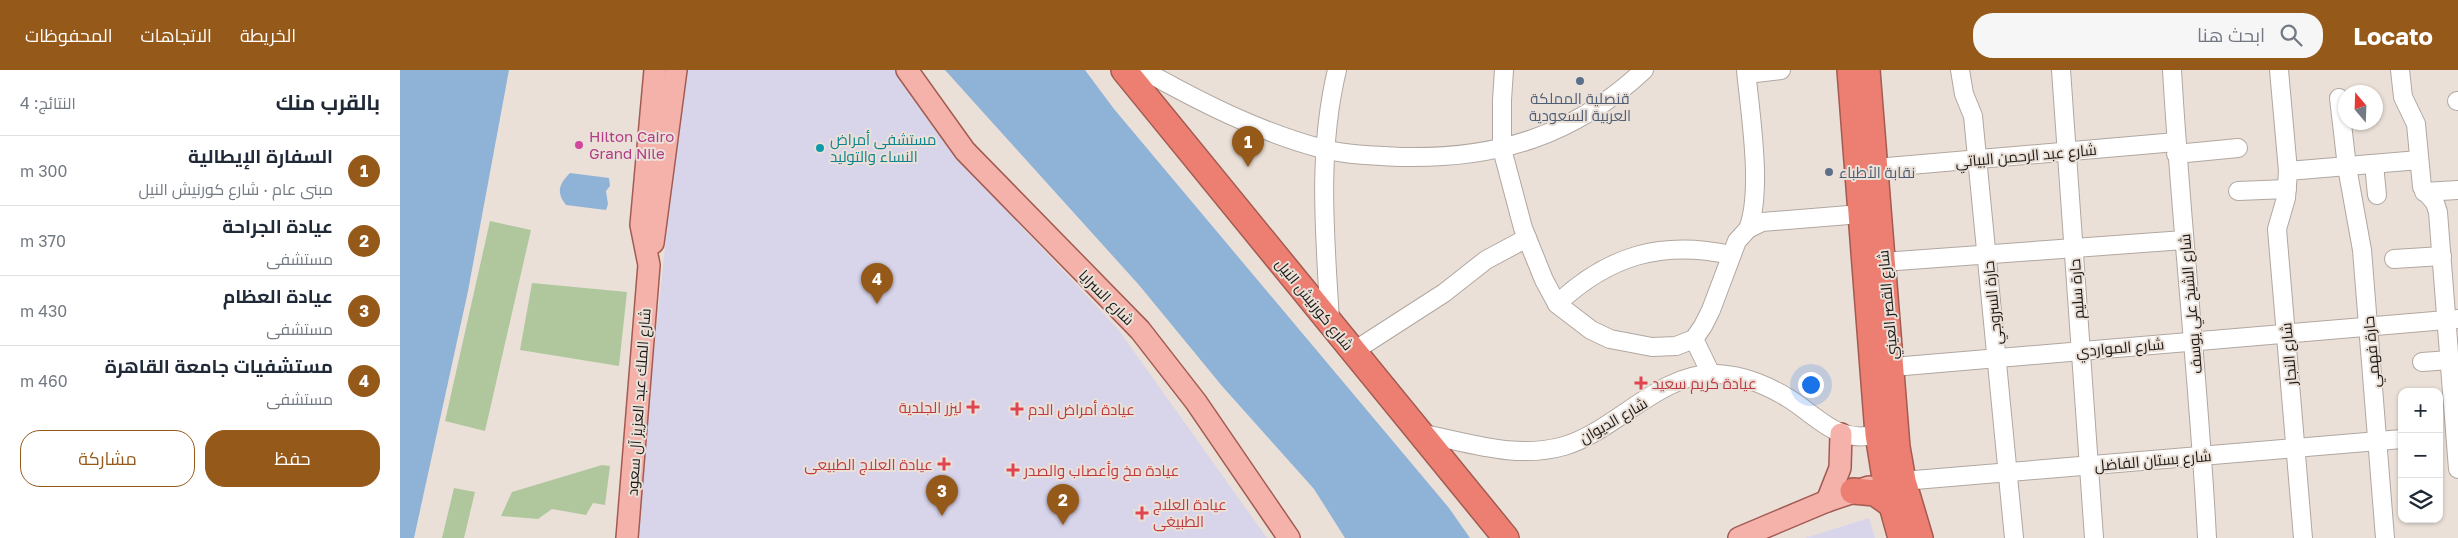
<!DOCTYPE html>
<html lang="ar">
<head>
<meta charset="utf-8">
<style>
	:root { --surface:#fff; --page:#f6f6f7; --text:#1f2937; --muted:#747a83; --line:#e0e1e3; --accent:#95591a }
	body { margin:0; font-family:"Golos Text",Cairo,sans-serif; background:var(--page); color:var(--text); direction:rtl }
	.controls { position:absolute; right:15px; bottom:15px; display:grid; overflow:hidden; border-radius:10px; box-shadow:0 1px 4px #0004 }
	.controls button { width:45px; height:45px; display:grid; place-items:center; padding:0; border:0; border-bottom:1px solid var(--line); background:var(--surface); color:var(--text); font:25px sans-serif }
	.compass { position:absolute; left:1938px; top:15px; width:45px; height:45px; border-radius:50%; background:var(--surface); box-shadow:0 1px 4px #0004; rotate:341deg }
	.you { position:absolute; left:1410px; top:314px; width:18px; height:18px; margin:-12px; border:4px solid #fff; border-radius:50%; background:#1a73e8; box-shadow:0 0 0 8px #1a73e833 }
	.badge { display:grid; place-items:center; width:32px; height:32px; border-radius:50%; background:var(--accent); color:#fff; font-size:16px; font-weight:700 }
	.pin { position:absolute; translate:-50% -41px; filter:drop-shadow(0 1px 2px #0008) }
	.pin::after { content:''; position:absolute; top:26px; width:18px; height:15px; background:inherit; clip-path:polygon(0 0,100% 0,50% 100%) }
	.list { margin:0; padding:0; list-style:none }
	h2 { display:flex; justify-content:space-between; align-items:center; height:65px; margin:0; padding:0 20px; font-size:21px }
	h2 small { font-size:16px; font-weight:400; color:var(--muted) }
	.list li { display:grid; grid-template-columns:32px 1fr auto; gap:15px; align-items:center; box-sizing:border-box; height:70px; padding:0 20px; border-top:1px solid var(--line) }
	.list b { display:block; font-size:19px; white-space:nowrap }
	.list p { margin:0; font-size:16px; white-space:nowrap; color:var(--muted) }
	.list em { font-size:16px; font-style:normal; color:var(--muted) }
	.actions { display:flex; gap:10px; padding:15px 20px }
	.actions a { flex:1; padding:11px 0; border:1px solid var(--accent); border-radius:20px; text-align:center; font-size:18px; color:var(--accent) }
	.actions .main { background:var(--accent); color:#fff }
	.icon { flex:none; width:28px; height:28px; fill:none; stroke:currentColor; stroke-width:2; stroke-linecap:round; stroke-linejoin:round }
	.map { position:relative; flex:none; width:2058px; height:468px; overflow:hidden; direction:ltr }
	header { display:flex; align-items:center; gap:30px; box-sizing:border-box; height:70px; padding:0 25px; background:var(--accent); color:#fff }
	header strong { font-size:24px }
	nav { display:flex; gap:28px; margin-inline-start:auto; font-size:18px }
	.search { width:350px; height:45px; background:var(--page); display:flex; align-items:center; gap:12px; box-sizing:border-box; padding:0 18px; border-radius:20px; color:var(--muted); font-size:19px }
	main { display:flex }
	aside { flex:1; background:var(--surface) }
	.map>svg:first-child { display:block }
	.medical { fill:#d8d5eb }
	.green { fill:#b0c79d }
	.water { fill:#8fb2d7 }
	.lines { fill:none; stroke-linecap:round; stroke-linejoin:round }
	.minor-casing { stroke:#b1a7a0; stroke-width:20 }
	.major-casing { stroke:#a35b51; stroke-width:24 }
	.highway-casing { stroke:#a35b51; stroke-width:28 }
	.minor { stroke:#fff; stroke-width:18 }
	.major { stroke:#f4b2aa; stroke-width:21 }
	.highway { stroke:#ec7f71; stroke-width:25 }
	.service-dot { fill:#5c6f8a; stroke:#eae0d8; stroke-width:2 }
	.hotel-dot { fill:#d1479c; stroke:#eae0d8; stroke-width:2 }
	.culture-dot { fill:#0f9aa8; stroke:#eae0d8; stroke-width:2 }
	.health-dot { fill:#e0444e; stroke:#eae0d8; stroke-width:2 }
	.labels { text-anchor:middle; dominant-baseline:central; stroke-width:4; stroke-linejoin:round; paint-order:stroke }
	.service-label { font-size:15px; fill:#4e5e75; stroke:#eae0d8 }
	.hotel-label { font-size:15px; fill:#b23c85; stroke:#eae0d8; text-anchor:start }
	.culture-label { font-size:15px; fill:#0d838f; stroke:#eae0d8; text-anchor:start }
	.street-label { font-size:15px; fill:#1b1815; stroke:#eae0d8 }
	.health-label { font-size:15px; fill:#be3a42; stroke:#eae0d8; text-anchor:start }
</style>
</head>
<body>
<header>
<strong>Locato</strong>
<div class="search"><svg class="icon" aria-label="search" viewBox="0 0 24 24"><circle cx="10" cy="10" r="6"/><path d="M15 15l6 6"/></svg>ابحث هنا</div>
<nav><a>الخريطة</a><a>الاتجاهات</a><a>المحفوظات</a></nav>
</header>
<main>
<div class="map">
<svg width="2058" height="468" viewBox="0 0 2058 468">
	<rect width="100%" height="100%" fill="#eae0d8"/>
	<g class="medical">
		<path d="M284,0H496L557,88L718,259L867,468H234Z"/>
		<path d="M1469,448L1475,468H1405Z"/>
	</g>
	<g class="green">
		<path d="M90,151L131,160L85,361L45,351Z"/>
		<path d="M132,213L227,222L219,296L120,280Z"/>
		<path d="M202,395L210,396L205,435L193,433L186,445L152,439L138,449L101,446L112,422Z"/>
		<path d="M54,418L75,422L64,468H42Z"/>
	</g>
	<g class="water">
		<path d="M0,0H109L68,221L14,468H0Z"/>
		<path d="M545,0H685L714,39L1049,438L1070,468H945L914,419L822,316L739,215Z"/>
		<path d="M170,103L209,108L210,116L206,121L208,134L206,140L166,135C156,122 159,114 170,103Z"/>
	</g>
	<g class="lines">
		<g class="minor-casing">
			<g id="minor">
				<path d="M743,0C800,32 859,62 923,79C948,85 976,86 1002,87C1097,89 1174,66 1244,0"/>
				<path d="M1104,0L1102,30V79L1123,158L1144,210L1157,234L1191,260L1210,269L1252,277L1276,276L1294,269L1303,256L1311,240L1337,171L1348,159L1362,152L1461,144"/>
				<path d="M1346,0C1350,43 1363,121 1348,159"/>
				<path d="M1560,0L1564,24L1573,46L1614,468"/>
				<path d="M1661,0L1694,468"/>
				<path d="M1772,0C1781,156 1799,312 1807,468"/>
				<path d="M1879,0L1888,101L1886,128L1877,159L1903,468"/>
				<path d="M2000,0L2003,27L2016,54L2022,117L2035,133L2038,142L2058,399"/>
				<path d="M1347,4L1381,0"/>
				<path d="M1939,28L1947,97L1962,180L1985,468"/>
				<path d="M2057,31H2058"/>
				<path d="M1776,84L1838,78"/>
				<path d="M1974,94L1977,125"/>
				<path d="M1476,98L1776,72"/>
				<path d="M1888,101L2019,90"/>
				<path d="M1838,121L1887,119"/>
				<path d="M2024,122L2058,120"/>
				<path d="M1994,189L2042,186"/>
				<path d="M1483,192L1784,170"/>
				<path d="M1157,234C1209,185 1262,170 1331,185"/>
				<path d="M930,251C925,167 917,83 937,0"/>
				<path d="M1294,269L1311,304"/>
				<path d="M954,281L1044,223L1086,190L1127,168"/>
				<path d="M2022,292L2050,290"/>
				<path d="M1481,298L2058,249"/>
				<path d="M1019,363C1068,372 1115,390 1164,376C1215,361 1259,304 1313,304C1340,304 1365,314 1388,328C1419,347 1437,375 1478,364"/>
				<path d="M1503,411L2002,369"/>
			</g>
		</g>
		<g class="major-casing">
			<g id="major">
				<path d="M507,0L565,81L740,260L796,332L889,468"/>
				<path d="M253,173L276,0"/>
				<path d="M1427,431L1440,398L1441,364"/>
				<path d="M227,468L249,195L241,155L255,0"/>
				<path d="M1339,468L1427,431L1469,417"/>
			</g>
		</g>
		<g class="highway-casing">
			<g id="highway">
				<path d="M724,0L1106,468"/>
				<path d="M1450,0L1478,364L1486,414L1501,468"/>
				<path d="M1467,0L1497,377L1503,411L1520,468"/>
				<path d="M1453,421L1475,423L1492,435"/>
			</g>
		</g>
		<use href="#minor" class="minor"/>
		<use href="#major" class="major"/>
		<use href="#highway" class="highway"/>
	</g>
	<g class="service-dot">
		<circle cx="1180" cy="11" r="5"/>
		<circle cx="1429" cy="102" r="5"/>
	</g>
	<circle class="hotel-dot" cx="179" cy="75" r="5"/>
	<circle class="culture-dot" cx="420" cy="78" r="5"/>
	<g class="health-dot">
		<path d="M1238.5 305.5h5v5h5v5h-5v5h-5v-5h-5v-5h5z"/>
		<path d="M570.5 329.5h5v5h5v5h-5v5h-5v-5h-5v-5h5z"/>
		<path d="M614.5 331.5h5v5h5v5h-5v5h-5v-5h-5v-5h5z"/>
		<path d="M541.5 386.5h5v5h5v5h-5v5h-5v-5h-5v-5h5z"/>
		<path d="M610.5 392.5h5v5h5v5h-5v5h-5v-5h-5v-5h5z"/>
		<path d="M739.5 435.5h5v5h5v5h-5v5h-5v-5h-5v-5h5z"/>
	</g>
	<g class="labels">
		<g class="service-label">
			<text x="1180" y="28">قنصلية المملكة<tspan x="1180" dy="17">العربية السعودية</tspan></text>
			<text x="1439" y="102" text-anchor="start">نقابة الأطباء</text>
		</g>
		<g class="hotel-label">
			<text x="189" y="66">Hilton Cairo<tspan x="189" dy="17">Grand Nile</tspan></text>
		</g>
		<g class="culture-label">
			<text x="430" y="69">مستشفى أمراض<tspan x="430" dy="17">النساء والتوليد</tspan></text>
		</g>
		<g class="street-label">
			<text transform="translate(1626 85) rotate(-5)">شارع عبد الرحمن البياتي</text>
			<text transform="translate(1676 219) rotate(-94)">حارة سليم</text>
			<text transform="translate(707 227) rotate(45)">شارع السرايا</text>
			<text transform="translate(1592 233) rotate(-96)">حارة السروجي</text>
			<text transform="translate(915 234) rotate(51)">شارع كورنيش النيل</text>
			<text transform="translate(1790 234) rotate(-95)">شارع الشيخ علي يوسف</text>
			<text transform="translate(1487 235) rotate(-95)">شارع القصر العيني</text>
			<text transform="translate(1720 277) rotate(-5)">شارع المواردي</text>
			<text transform="translate(1971 282) rotate(-95)">حارة فهمي</text>
			<text transform="translate(1888 284) rotate(-95)">شارع النجار</text>
			<text transform="translate(238 332) rotate(-86)">شارع الملك عبد العزيز آل سعود</text>
			<text transform="translate(1213 350) rotate(-30)">شارع الديوان</text>
			<text transform="translate(1753 390) rotate(-5)">شارع بستان الفاضل</text>
		</g>
		<g class="health-label">
			<text x="1252" y="313">عيادة كريم سعيد</text>
			<text x="562" y="337" text-anchor="end">ليزر الجلدية</text>
			<text x="628" y="339">عيادة أمراض الدم</text>
			<text x="533" y="394" text-anchor="end">عيادة العلاج الطبيعى</text>
			<text x="624" y="400">عيادة مخ وأعصاب والصدر</text>
			<text x="753" y="434">عيادة العلاج<tspan x="753" dy="17">الطبيغى</tspan></text>
		</g>
	</g>
</svg>
<div class="controls">
<button>+</button>
<button>−</button>
<button><svg class="icon" aria-label="layers" viewBox="0 0 24 24"><path d="M12 4l9 5-9 5-9-5zM3 14l9 5 9-5"/></svg></button>
</div>
<svg class="compass" viewBox="-18 -18 36 36"><path d="M0-13l5 13h-10z" fill="#e53935"/><path d="M0 13l5-13h-10z" fill="#747a83"/></svg>
<div class="you"></div>
<div class="pin badge" style="left:848px;top:97px">1</div>
<div class="pin badge" style="left:663px;top:455px">2</div>
<div class="pin badge" style="left:542px;top:446px">3</div>
<div class="pin badge" style="left:477px;top:234px">4</div>
</div>
<aside>
<h2>بالقرب منك<small>النتائج: 4</small></h2>
<ul class="list">
<li><span class="badge">1</span><div><b>السفارة الإيطالية</b><p>مبنى عام · شارع كورنيش النيل</p></div><em>300 m</em></li>
<li><span class="badge">2</span><div><b>عيادة الجراحة</b><p>مستشفى</p></div><em>370 m</em></li>
<li><span class="badge">3</span><div><b>عيادة العظام</b><p>مستشفى</p></div><em>430 m</em></li>
<li><span class="badge">4</span><div><b>مستشفيات جامعة القاهرة</b><p>مستشفى</p></div><em>460 m</em></li>
</ul>
<div class="actions"><a class="main">حفظ</a><a>مشاركة</a></div>
</aside>
</main>
</body>
</html>
